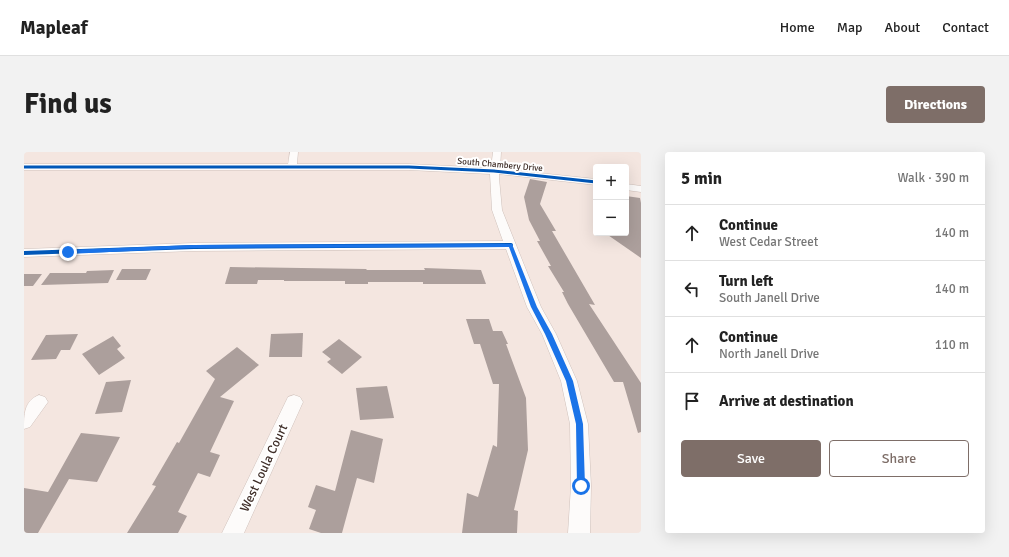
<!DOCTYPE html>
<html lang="en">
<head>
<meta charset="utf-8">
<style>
	:root { --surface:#fff; --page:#f2f2f2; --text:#222; --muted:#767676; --line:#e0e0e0; --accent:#7e6e68 }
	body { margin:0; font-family:Signika,sans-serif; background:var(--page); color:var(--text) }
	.controls { position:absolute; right:12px; top:12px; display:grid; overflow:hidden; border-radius:4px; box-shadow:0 4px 16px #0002 }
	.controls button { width:36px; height:36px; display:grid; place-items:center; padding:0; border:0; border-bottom:1px solid var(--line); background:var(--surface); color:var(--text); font:20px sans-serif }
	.stop { position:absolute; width:12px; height:12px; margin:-9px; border:3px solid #1a73e8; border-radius:50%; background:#fff }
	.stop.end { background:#1a73e8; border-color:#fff; box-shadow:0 1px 4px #0008 }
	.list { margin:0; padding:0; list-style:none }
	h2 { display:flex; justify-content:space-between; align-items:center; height:52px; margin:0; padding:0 16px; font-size:17px }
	h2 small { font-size:13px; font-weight:400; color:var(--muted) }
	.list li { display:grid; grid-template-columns:26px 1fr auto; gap:12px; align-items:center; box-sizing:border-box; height:56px; padding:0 16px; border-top:1px solid var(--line) }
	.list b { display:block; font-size:15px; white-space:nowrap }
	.list p { margin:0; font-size:13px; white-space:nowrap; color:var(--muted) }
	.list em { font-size:13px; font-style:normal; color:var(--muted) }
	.actions { display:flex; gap:8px; padding:12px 16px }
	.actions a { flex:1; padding:9px 0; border:1px solid var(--accent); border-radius:4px; text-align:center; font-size:14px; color:var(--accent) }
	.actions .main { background:var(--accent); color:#fff }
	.icon { flex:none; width:22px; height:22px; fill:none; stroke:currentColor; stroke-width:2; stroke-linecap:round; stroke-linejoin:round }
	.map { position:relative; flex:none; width:617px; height:381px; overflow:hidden; border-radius:4px }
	header { display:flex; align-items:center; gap:24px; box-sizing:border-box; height:56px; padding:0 20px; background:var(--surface); border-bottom:1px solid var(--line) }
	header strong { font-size:19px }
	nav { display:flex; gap:22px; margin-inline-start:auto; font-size:14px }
	.intro { display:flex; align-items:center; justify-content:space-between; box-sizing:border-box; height:96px; padding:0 24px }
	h1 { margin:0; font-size:28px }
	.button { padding:10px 18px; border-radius:4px; background:var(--accent); color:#fff; font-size:14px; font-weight:700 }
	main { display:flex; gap:24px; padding:0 24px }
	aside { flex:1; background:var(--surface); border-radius:4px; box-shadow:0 4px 16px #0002 }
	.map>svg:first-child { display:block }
	.building { fill:#ac9f9c }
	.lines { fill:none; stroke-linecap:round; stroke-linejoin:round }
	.minor-casing { stroke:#cfc1bb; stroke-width:1 }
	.minor { fill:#fdfbfa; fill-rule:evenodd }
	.cycleway-far1-casing { stroke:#fff; stroke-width:4.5 }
	.cycleway-casing { stroke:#fff; stroke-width:6 }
	.cycleway-far1 { stroke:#0057b8; stroke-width:3 }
	.cycleway { stroke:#0057b8; stroke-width:4 }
	.route { fill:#1a73e8 }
	.labels { text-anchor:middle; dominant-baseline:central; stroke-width:4; stroke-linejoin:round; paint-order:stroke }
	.far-street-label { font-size:9px; fill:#3e2d27; stroke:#fff }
	.near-street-label { font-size:13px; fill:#3e2d27; stroke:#fff }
</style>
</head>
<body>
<header>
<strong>Mapleaf</strong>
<nav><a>Home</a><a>Map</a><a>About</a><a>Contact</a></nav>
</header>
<div class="intro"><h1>Find us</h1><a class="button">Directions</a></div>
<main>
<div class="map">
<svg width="617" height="381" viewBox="0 0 617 381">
	<rect width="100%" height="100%" fill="#f4e6e0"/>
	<g class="building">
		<path d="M506,27L523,30L516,52L532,79H528L571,153L565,152L617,231V280L614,281L599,230H590L544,152L538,140H540L524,114H527L513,89H516L505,68L500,45Z"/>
		<path d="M602,44L616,46L617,51V106L581,81H602Z"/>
		<path d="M206,115L342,117L343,118H401L400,116L457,118L462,132H399V130H344V132H321V129H260V128H234L233,132H201Z"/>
		<path d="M98,117H127L122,128H92Z"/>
		<path d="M90,118L84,131L17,133L26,121H62L63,119Z"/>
		<path d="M0,122H18L9,134H0Z"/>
		<path d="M442,167H465L469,179H478L484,192H482L502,246L504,298L490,358L494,359L493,381H438L443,341L454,345L469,293L473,295L475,232H469L456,192H450Z"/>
		<path d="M279,181L278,205H245L247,182Z"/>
		<path d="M54,182L46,198H37L32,207L7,208L22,183Z"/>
		<path d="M89,184L97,194L93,197L101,206L75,223L58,202Z"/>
		<path d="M315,187L338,205L318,222L303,210L307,207L298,200Z"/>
		<path d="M213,195L235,213L196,245L210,249L186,300L196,303L186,325L174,321L154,360L163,364L154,381H103L132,334L128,333L153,290L155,291L191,227L182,219Z"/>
		<path d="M107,228L98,260L71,262L82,230Z"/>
		<path d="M363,234L370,266L336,268L332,236Z"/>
		<path d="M327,278L359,287L350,331L333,326L318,381H297L285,377L292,358L284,355L292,333L311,339Z"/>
		<path d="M57,281L96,285L73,330L45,327L14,381H0V336L24,340Z"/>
	</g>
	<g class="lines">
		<g class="minor-casing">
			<g id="minor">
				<path d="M266,0H274L273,12H385L467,16L469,0H477L476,17L572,27V33L475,22V26L478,58L517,155L532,182L553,229L564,272L567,334L566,381H544L547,334L546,272L537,229L518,182L503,155L482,97L170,99L0,105V97L170,91L479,89L468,58L466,22L385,18H0V12H264Z"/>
				<path d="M602,32L617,34V40L602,38Z"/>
				<path d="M15,243L21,245L24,250L6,275L0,277C0,262 0,249 15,243Z"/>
				<path d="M270,243L276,245L279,250L220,381H198L264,245Z"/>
			</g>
		</g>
		<use href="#minor" class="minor"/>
		<g class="cycleway-far1-casing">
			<path id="cycleway-far1" d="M0,15H385L470,19L572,30"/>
		</g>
		<g class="cycleway-casing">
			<path id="cycleway" d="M0,101L170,95L487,93"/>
		</g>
		<use href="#cycleway-far1" class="cycleway-far1"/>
		<use href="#cycleway" class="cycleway"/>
	</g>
	<path class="route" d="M488,92L513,155L528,182L549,229L559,272L561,334L560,337L557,338L554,337L553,334L552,272L542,229L521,182L507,155L485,95L170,96L44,102L41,100L44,98L170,93Z"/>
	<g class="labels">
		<g class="far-street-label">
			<text transform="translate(476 13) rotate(5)">South Chambery Drive</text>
		</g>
		<g class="near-street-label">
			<text transform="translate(240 316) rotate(-65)">West Loula Court</text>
		</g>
	</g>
</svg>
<div class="controls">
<button>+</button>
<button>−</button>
</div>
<div class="stop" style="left:557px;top:334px"></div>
<div class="stop end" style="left:44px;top:100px"></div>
</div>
<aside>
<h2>5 min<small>Walk · 390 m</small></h2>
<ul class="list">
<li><svg class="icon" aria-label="ahead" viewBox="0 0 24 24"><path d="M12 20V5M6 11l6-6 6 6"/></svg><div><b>Continue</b><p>West Cedar Street</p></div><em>140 m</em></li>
<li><svg class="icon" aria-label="left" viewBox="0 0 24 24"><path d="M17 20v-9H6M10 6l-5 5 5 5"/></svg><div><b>Turn left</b><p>South Janell Drive</p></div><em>140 m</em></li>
<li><svg class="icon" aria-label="ahead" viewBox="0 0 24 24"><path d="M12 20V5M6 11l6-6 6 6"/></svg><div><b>Continue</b><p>North Janell Drive</p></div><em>110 m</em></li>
<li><svg class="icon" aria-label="arrive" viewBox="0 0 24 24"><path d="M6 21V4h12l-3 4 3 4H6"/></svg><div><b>Arrive at destination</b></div></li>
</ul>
<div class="actions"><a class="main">Save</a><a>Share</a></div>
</aside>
</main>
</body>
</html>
